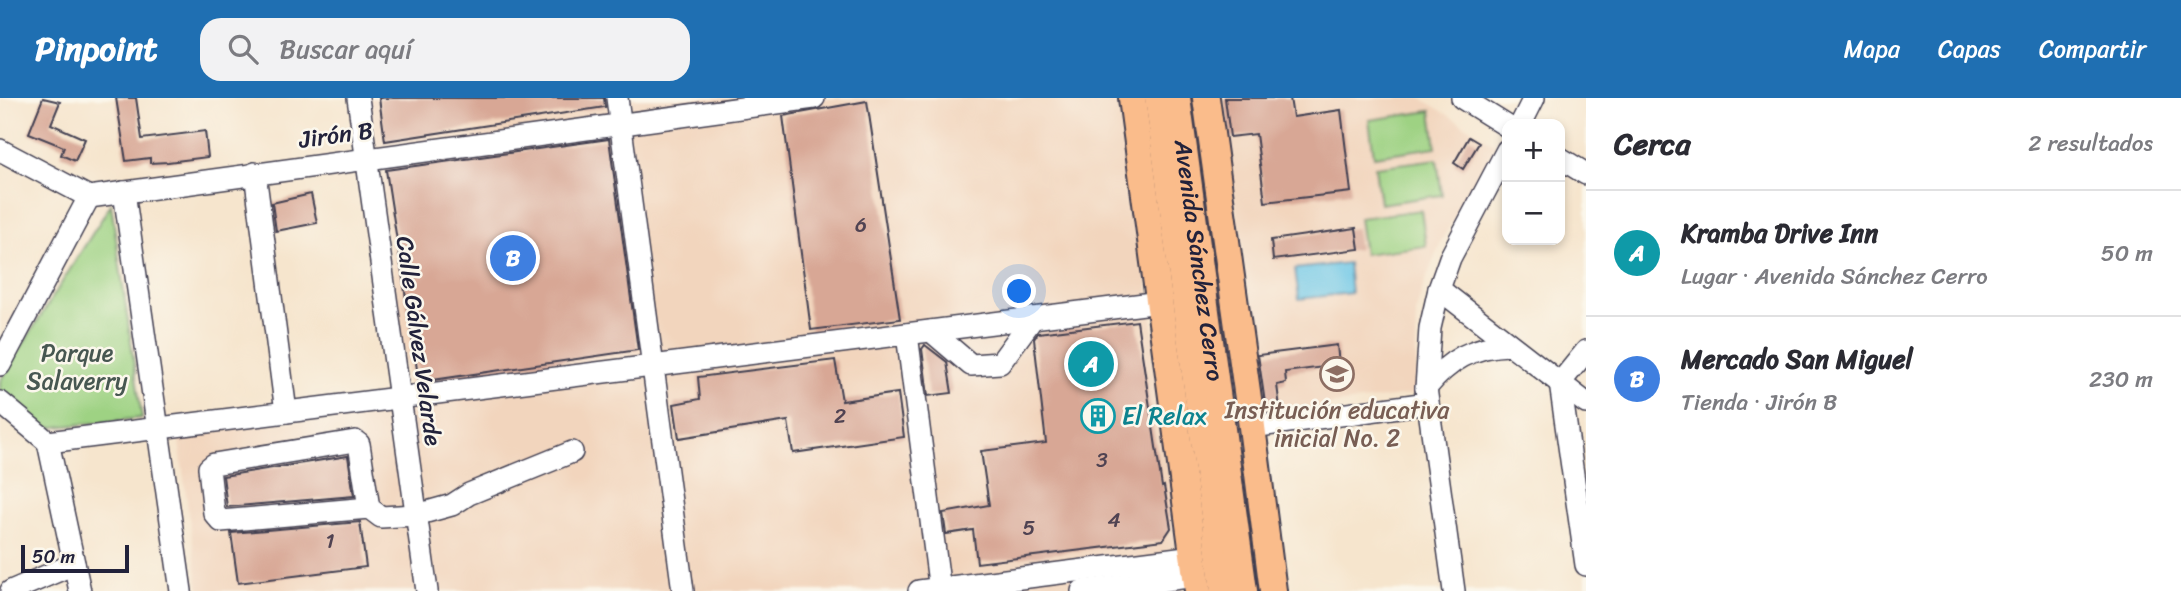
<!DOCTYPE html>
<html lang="es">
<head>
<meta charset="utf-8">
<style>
	:root { --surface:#fff; --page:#f2f2f3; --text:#2b2b33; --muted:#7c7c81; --line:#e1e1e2; --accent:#1f6fb2 }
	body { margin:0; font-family:Sriracha,sans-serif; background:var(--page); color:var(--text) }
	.controls { position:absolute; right:21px; top:21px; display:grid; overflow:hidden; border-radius:14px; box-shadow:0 4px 10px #0003 }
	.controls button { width:63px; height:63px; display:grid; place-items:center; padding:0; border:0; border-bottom:2px solid var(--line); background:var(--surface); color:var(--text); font:35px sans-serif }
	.scale { position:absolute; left:21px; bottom:18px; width:108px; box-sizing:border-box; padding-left:7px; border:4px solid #22223b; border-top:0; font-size:19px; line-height:24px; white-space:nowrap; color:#22223b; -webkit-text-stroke:5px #fbf7ec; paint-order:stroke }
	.you { position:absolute; left:1020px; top:194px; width:24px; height:24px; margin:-18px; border:5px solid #fff; border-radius:50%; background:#1a73e8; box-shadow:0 0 0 10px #1a73e833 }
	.badge { display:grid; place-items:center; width:46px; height:46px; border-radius:50%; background:var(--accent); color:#fff; font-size:23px; font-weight:700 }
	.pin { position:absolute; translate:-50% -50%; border:4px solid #fff; box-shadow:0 2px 7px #0006 }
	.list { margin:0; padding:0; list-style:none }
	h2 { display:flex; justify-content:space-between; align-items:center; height:91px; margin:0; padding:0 28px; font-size:30px }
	h2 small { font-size:23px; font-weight:400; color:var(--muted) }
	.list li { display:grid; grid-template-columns:46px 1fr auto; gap:21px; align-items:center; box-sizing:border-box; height:126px; padding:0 28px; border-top:2px solid var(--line) }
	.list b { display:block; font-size:26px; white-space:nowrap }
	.list p { margin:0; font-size:23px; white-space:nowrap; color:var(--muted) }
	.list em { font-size:23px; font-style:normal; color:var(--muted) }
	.icon { flex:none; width:38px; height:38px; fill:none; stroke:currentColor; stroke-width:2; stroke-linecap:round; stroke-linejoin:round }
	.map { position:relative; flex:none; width:1586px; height:493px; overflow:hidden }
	header { display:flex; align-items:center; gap:42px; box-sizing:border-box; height:98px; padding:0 35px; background:var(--accent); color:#fff }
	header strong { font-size:33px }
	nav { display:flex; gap:38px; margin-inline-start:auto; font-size:24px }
	.search { width:490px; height:63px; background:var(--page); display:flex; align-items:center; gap:18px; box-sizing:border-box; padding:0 24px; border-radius:21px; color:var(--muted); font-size:26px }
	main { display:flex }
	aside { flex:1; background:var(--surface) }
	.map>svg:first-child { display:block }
	.built { fill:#f2d5bd }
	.green { fill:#9ed283; stroke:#607a5f; stroke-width:2 }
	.water { fill:#68c5e6; stroke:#457490; stroke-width:2 }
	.building { fill:#d8a795 }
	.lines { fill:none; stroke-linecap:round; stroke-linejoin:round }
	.minor-casing { stroke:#423f51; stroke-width:24 }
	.major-casing { stroke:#423f51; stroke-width:30 }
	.minor { stroke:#fff; stroke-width:21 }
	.major { stroke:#fabc8b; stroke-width:26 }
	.labels { text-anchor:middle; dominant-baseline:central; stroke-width:5; stroke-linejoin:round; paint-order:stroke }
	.number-label { font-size:21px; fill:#504352 }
	.street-label { font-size:24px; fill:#22223b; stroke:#fbf7ec }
	.park-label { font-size:24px; fill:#475751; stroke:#fbf7ec }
	.education-label { font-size:24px; fill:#785e54; stroke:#fbf7ec }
	.culture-label { font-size:24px; fill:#0d838f; stroke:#fbf7ec; text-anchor:start }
</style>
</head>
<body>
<header>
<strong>Pinpoint</strong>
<div class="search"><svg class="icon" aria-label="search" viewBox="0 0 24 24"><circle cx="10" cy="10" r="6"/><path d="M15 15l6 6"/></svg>Buscar aquí</div>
<nav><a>Mapa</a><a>Capas</a><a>Compartir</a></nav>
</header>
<main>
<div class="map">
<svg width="1586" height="493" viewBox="0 0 1586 493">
	<rect width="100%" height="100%" fill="#fbf7ec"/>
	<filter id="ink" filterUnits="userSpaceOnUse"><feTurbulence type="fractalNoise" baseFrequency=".0143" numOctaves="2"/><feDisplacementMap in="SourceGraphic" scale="14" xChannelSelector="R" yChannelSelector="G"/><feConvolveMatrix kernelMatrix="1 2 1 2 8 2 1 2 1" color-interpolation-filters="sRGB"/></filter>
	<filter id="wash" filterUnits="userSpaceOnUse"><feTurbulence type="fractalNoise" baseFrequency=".00686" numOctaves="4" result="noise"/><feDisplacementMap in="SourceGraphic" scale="28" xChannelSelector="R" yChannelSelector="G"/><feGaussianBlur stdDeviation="1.57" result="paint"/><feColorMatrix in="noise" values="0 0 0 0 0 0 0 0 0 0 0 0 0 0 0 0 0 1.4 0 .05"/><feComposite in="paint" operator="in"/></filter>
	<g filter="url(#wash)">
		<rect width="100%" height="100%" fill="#f6e5cd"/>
		<g class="built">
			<path d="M370,0H1124L1187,493H199L178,336L412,312Z"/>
			<path d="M1221,0H1421L1496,47L1441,143L1422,192L1416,213V296L1262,315Z"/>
		</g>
		<g class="green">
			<path d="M1431,13L1436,49L1374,58L1369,22Z"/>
			<path d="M1437,61L1442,97L1380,106L1375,69Z"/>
			<path d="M111,106L142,320L38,331L0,301V283Z"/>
			<path d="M1421,112L1426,148L1364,156L1359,120Z"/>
		</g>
		<path class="water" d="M1348,165L1351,195L1299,201L1295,171Z"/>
		<g id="blocks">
			<g class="building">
				<path d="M43,0L60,4L51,26L85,41L75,63L61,57L64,49L29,35Z"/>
				<path d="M116,0H136L142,41L205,33L208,59L168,64L150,65V60L126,63Z"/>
				<path d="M379,0H604L605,9L385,43Z"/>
				<path d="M1225,0H1290L1293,19L1341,12L1351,94L1265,104L1256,36L1230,39Z"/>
				<path d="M867,3L900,221L811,232L783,18Z"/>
				<path d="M1469,39L1479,45L1463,71L1454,65Z"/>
				<path d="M609,41L638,252L419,284L386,72Z"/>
				<path d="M311,96L317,125L276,133L272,105Z"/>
				<path d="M1356,130L1359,151L1273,162L1271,142Z"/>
				<path d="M1137,223L1162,389L1164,388L1171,430L1163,442L977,465L973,432L946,436L943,415L989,407L981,353L1046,345L1034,241L1038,235Z"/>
				<path d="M925,247L947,264L952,295L928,298L922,251Z"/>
				<path d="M1337,247L1339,267L1285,274L1286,285L1277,287L1280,310L1266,312L1258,257Z"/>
				<path d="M835,262L842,303L898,295L904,339L793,355L788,323L679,340L674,306L700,301L698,279Z"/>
				<path d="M348,358L354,398L227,409L223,378Z"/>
				<path d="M360,424L366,469L238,485L231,435Z"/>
			</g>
		</g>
	</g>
	<g filter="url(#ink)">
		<use href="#blocks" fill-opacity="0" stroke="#423f51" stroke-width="2"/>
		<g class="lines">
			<g class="minor-casing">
				<g id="minor">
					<path d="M358,0L427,493"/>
					<path d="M617,0L683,493"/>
					<path d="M1462,0L1507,28"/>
					<path d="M1521,26L1534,0"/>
					<path d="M0,52L89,99L814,0"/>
					<path d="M1560,60L1586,76"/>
					<path d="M255,75L286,314"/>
					<path d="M124,94L181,493"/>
					<path d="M1439,191L1586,305"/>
					<path d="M931,233L971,267L1000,265L1033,220"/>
					<path d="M907,236L940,493"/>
					<path d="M1586,253L1560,285L1586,467"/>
					<path d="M0,267L89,99"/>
					<path d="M1426,290C1449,262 1473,248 1509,247"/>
					<path d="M0,304L48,344"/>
					<path d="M1252,329L1428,305"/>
					<path d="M48,344L1160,204"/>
					<path d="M48,344L80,493"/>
					<path d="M369,410L359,346L355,343L214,366L209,370L214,415L221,423L369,410L381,419L416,417L452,407L469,396L572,354"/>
					<path d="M11,493L74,466"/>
					<path d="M919,493L1194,458"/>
					<path d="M1082,493L1196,478"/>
					<path d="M1454,493L1426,290L1430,230L1439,191L1450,160L1507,52"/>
				</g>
			</g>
			<g class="major-casing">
				<g id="major">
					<path d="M1132,0L1198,493"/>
					<path d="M1158,0L1224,493"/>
					<path id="s1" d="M1177,0L1244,493"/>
					<path d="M1206,0L1252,329L1273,493"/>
				</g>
			</g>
			<use href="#minor" class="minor"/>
			<use href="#major" class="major"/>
		</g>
	</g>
	<defs>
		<g id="school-ring" transform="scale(1.75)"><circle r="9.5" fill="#fbf7ec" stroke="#8d6e63" stroke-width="1.5"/><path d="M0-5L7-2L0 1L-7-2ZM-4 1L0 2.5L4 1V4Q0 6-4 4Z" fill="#8d6e63"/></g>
		<g id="building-ring" transform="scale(1.75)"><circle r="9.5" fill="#fbf7ec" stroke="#0f9aa8" stroke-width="1.5"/><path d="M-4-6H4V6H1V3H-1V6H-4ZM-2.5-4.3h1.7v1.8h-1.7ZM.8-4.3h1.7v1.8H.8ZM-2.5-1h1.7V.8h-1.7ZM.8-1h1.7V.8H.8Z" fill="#0f9aa8"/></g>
	</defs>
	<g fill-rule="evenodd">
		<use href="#school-ring" x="1337" y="276"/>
		<use href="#building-ring" x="1098" y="318"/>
	</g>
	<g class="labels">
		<g class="number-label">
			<text x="861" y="127">6</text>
			<text x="840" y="318">2</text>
			<text x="1102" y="362">3</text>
			<text x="1114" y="422">4</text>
			<text x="1029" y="430">5</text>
			<text x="330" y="443">1</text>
		</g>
		<g class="street-label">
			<text transform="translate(336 37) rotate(-8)">Jirón B</text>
			<text stroke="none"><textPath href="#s1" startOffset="164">Avenida Sánchez Cerro</textPath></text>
			<text transform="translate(419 243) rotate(82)">Calle Gálvez Velarde</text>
		</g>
		<g class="park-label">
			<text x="77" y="255">Parque<tspan x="77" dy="28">Salaverry</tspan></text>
		</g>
		<g class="education-label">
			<text x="1337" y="312">Institución educativa<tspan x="1337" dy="28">inicial No. 2</tspan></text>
		</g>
		<g class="culture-label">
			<text x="1122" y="318">El Relax</text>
		</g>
	</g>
</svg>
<div class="controls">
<button>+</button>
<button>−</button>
</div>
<div class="scale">50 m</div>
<div class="you"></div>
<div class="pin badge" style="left:1091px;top:266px;background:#0f9aa8">A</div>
<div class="pin badge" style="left:513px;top:160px;background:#3f7fe0">B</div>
</div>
<aside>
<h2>Cerca<small>2 resultados</small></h2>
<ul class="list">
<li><span class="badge" style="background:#0f9aa8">A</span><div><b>Kramba Drive Inn</b><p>Lugar · Avenida Sánchez Cerro</p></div><em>50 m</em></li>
<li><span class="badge" style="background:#3f7fe0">B</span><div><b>Mercado San Miguel</b><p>Tienda · Jirón B</p></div><em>230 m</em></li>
</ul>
</aside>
</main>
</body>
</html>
